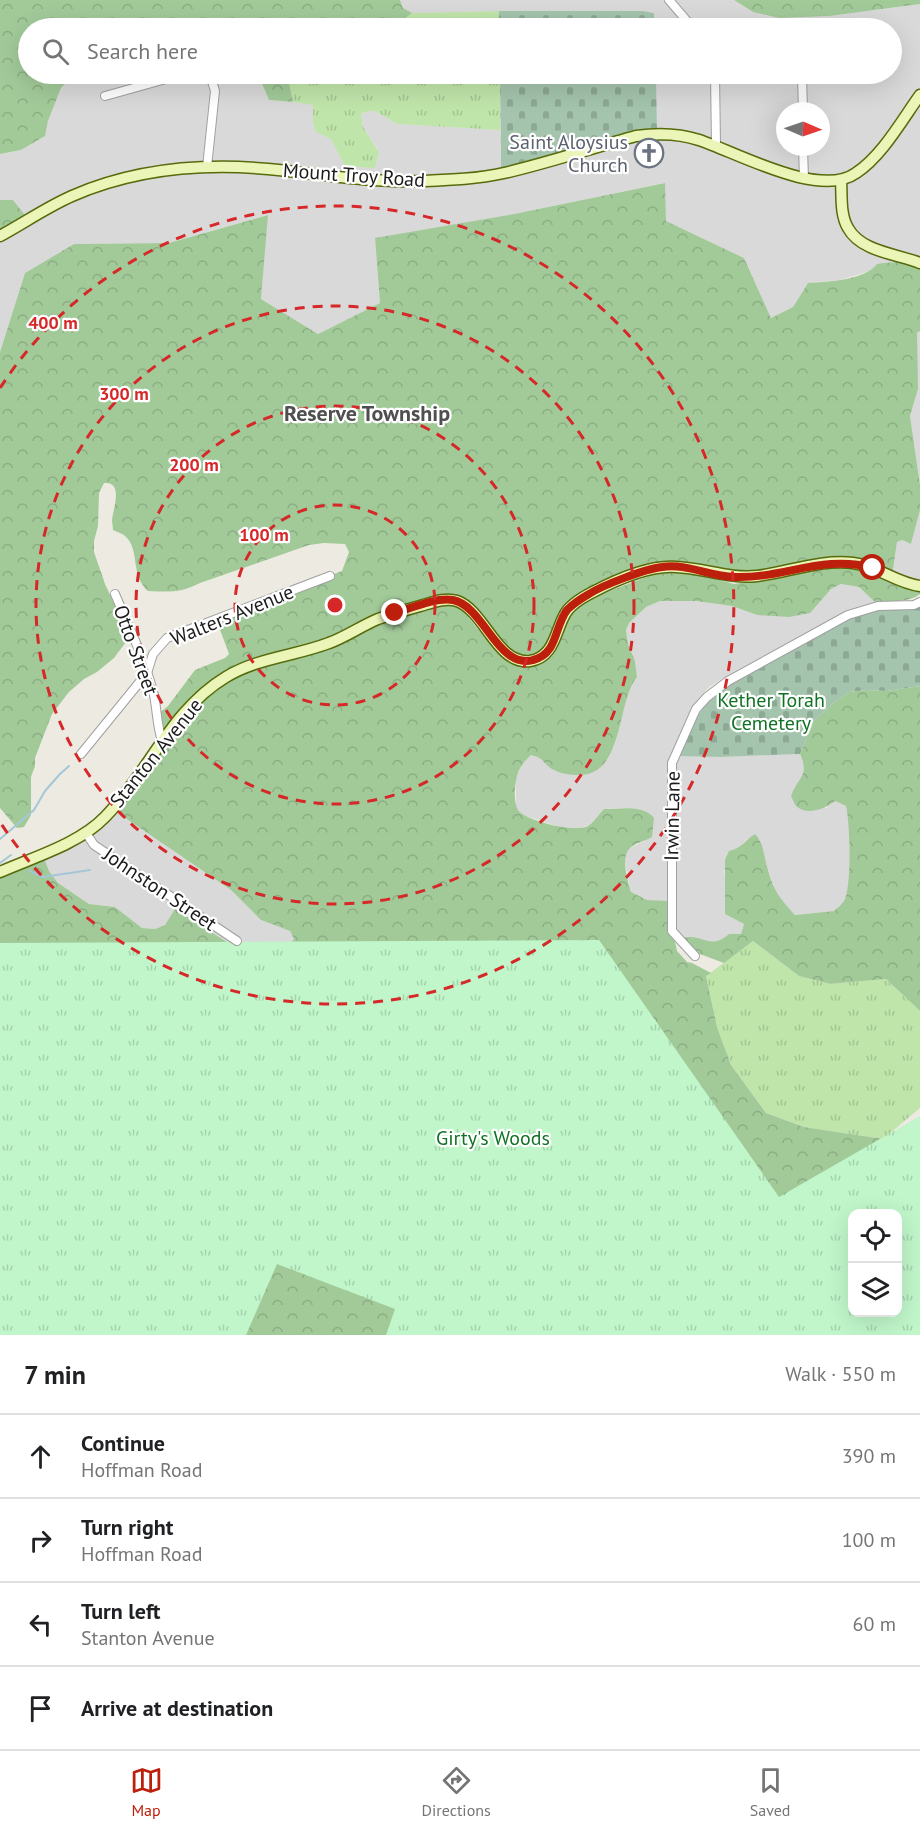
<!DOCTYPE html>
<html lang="en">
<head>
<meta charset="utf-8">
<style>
	:root { --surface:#fff; --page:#f2f2f2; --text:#202124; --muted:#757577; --line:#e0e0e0; --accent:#bc1f0b }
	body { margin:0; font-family:"PT Sans",sans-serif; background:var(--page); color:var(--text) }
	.controls { position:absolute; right:18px; bottom:18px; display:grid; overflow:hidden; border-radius:12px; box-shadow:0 6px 24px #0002 }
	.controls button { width:54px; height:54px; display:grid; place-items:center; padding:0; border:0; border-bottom:2px solid var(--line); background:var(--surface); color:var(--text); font:30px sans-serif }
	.compass { position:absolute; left:776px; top:102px; width:54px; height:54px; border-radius:50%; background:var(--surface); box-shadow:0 6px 24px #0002; rotate:92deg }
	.stop { position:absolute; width:18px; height:18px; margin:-14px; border:4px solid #bc1f0b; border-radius:50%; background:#fff }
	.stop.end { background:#bc1f0b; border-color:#fff; box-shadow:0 2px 6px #0008 }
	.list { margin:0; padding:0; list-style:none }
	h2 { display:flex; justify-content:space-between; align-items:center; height:78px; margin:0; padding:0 24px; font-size:26px }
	h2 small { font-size:20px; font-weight:400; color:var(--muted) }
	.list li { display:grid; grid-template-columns:39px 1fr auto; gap:18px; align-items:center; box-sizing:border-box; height:84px; padding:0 24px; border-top:2px solid var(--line) }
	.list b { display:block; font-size:22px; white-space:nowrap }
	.list p { margin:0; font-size:20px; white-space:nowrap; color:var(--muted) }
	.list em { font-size:20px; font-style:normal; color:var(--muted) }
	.icon { flex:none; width:33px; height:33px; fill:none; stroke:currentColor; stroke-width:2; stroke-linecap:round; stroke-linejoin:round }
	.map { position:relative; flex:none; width:920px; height:1335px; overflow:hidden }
	.search { position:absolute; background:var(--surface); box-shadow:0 6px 24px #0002; left:18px; right:18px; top:18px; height:66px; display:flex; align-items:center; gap:15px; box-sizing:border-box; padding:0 21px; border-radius:33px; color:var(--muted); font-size:22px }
	.sheet { height:414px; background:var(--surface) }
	nav { display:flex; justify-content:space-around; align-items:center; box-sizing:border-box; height:84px; border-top:2px solid var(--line); background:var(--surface); font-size:16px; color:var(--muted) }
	nav a { display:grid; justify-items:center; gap:3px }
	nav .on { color:var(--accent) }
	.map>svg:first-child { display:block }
	.residential { fill:#dad9d9; fill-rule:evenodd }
	.grass { fill:url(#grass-tufts) }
	.forest { fill:url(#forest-crowns) }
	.cemetery { fill:url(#cemetery-stones) }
	.park { fill:url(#park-tufts); fill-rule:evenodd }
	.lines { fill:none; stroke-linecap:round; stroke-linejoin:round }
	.stream { stroke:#a4c7d8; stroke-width:2 }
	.street-casing { stroke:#a0a0a0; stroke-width:10 }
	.secondary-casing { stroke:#566b0b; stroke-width:13 }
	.street { stroke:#fff; stroke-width:8 }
	.secondary { stroke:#ebf5b7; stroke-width:10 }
	.route { stroke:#bc1f0b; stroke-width:8 }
	.ring { fill:none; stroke:#d62828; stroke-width:3; stroke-dasharray:10 8 }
	.labels { text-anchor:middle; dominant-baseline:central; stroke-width:4.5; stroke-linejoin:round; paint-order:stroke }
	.worship-label { font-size:20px; fill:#5b616d; stroke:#fff; text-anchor:end }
	.street-label { font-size:20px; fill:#1c1c1c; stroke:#fff }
	.park-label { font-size:20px; fill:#117224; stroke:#fff }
	.quarter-label { font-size:22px; font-weight:bold; fill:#4f4f4f; stroke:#fff }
	.centre { fill:#d62828; stroke:#fff; stroke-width:3 }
	.ring-label { font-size:18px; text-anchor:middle; font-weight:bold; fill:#d62828; stroke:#fff; stroke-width:4.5; stroke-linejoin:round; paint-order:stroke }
</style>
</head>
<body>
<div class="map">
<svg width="920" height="1335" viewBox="0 0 920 1335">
	<defs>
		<pattern id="grass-tufts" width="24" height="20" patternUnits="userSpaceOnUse" patternTransform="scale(1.5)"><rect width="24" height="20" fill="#c0e5aa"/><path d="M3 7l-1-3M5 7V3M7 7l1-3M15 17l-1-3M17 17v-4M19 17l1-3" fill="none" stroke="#a4c492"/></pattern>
		<pattern id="forest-crowns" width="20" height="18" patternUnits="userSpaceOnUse" patternTransform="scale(1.5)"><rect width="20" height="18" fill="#a2ca99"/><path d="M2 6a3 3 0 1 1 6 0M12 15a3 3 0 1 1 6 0" fill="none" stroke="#8bad83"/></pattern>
		<pattern id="cemetery-stones" width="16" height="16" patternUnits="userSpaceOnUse" patternTransform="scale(1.5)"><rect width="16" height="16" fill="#a4c4ad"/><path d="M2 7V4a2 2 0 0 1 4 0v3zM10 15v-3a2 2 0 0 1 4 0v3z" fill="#8da894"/></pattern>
		<pattern id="park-tufts" width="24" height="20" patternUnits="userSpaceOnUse" patternTransform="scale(1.5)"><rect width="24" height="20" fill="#c0f6ca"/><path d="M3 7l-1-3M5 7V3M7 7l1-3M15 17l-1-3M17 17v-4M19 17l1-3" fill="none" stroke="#a4d2ad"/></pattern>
	</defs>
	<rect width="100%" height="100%" fill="#edeae2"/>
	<g class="residential">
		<path d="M400,0H734L753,12L868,11L920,4V270L916,267L873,270L840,280L808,283L793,307L771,318L744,258L666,221L664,183L514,214L375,239L380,303L318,334L261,299L267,215L169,243L74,244L25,273L0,352V230L25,215L13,200H0V154L21,150L45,136L48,121L61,88L74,74H256L260,79L269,100L314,104L313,122L379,151L363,127L361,114L369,111H375L397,124L500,130L501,167L514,165L648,129L657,128L656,74H892V28H654V13L643,11H499L412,13L403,8ZM785,111H821V147H785Z"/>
		<path d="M920,331V485L910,416L918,389L916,352L917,333Z"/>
		<path d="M920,510V579L915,580L893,572L897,541L902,540L911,544Z"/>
		<path d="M841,584L859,587L875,602L844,612L731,673L709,687L692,707L671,755L721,757L800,754L805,766L804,776L795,787L826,808L835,801L846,806L849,819L850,880L845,900L834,911L795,915L777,896L768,870L747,839L738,849L724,871L726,886L725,913L744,924L741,934H729L721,941L713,943L700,939H681L675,933L674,902L647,900L631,893L625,861L626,853L630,848L645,841L644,810L625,808L604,809L589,825L578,829L563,828L523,815L516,808V780L521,766L531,755L542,757L548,766L605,762L615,744L630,685L637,677L635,661L628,644L626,630L629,623L646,607L660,601H696L732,606L757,615L821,598L831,589Z"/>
		<path d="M112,809L231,890L261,920L290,931L294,939L284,950L254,951L165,925L155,929L142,928L115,907L89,904L58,883L49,871L42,854L70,841Z"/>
	</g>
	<g class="grass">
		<path d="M499,11V28H393L412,13Z"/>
		<path d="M286,74H500V130L397,124L375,111H369L361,114L363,127L379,152L375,168L345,166L331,139L316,132L313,122V105L293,102Z"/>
		<path d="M753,941L799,976L830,984L886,979L920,1011V1108L883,1139L804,1127L766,1113L731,1065L717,1027L706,976Z"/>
	</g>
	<g class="forest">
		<path d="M0,0H400L403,8L412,13L393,28H28V74H74L61,88L48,121L45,136L21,150L0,154Z"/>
		<path d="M734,0H920V4L829,16L779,18L753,12Z"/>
		<path d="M256,74H287L293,102L269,100L260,79Z"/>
		<path d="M665,183L666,221L744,258L771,318L793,307L808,283C827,282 866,280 877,264C892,262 908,260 920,270V331L917,333L918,389L910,416L920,485V510L911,544L902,540L897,542L892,577L852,563L756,576L661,567L574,604L546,654L520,660L469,608L441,600L223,679L162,741L157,715L168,706L195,670L225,658L229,654L216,619L342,571L349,552L345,544L324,543L309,545L200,583C181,593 169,592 148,591C130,575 140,550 126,537C124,534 117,532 113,530C113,527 112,523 112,520C113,509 124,481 104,483L99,493L98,526L94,541V552L105,584L127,631L126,642L114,658L97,672L84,679L69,692L52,714L35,758V766L31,777V815L24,827L17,828L0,808V352L25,273L74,244L169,243L268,215L261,299L318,334L380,303L375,238L514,214Z"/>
		<path d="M0,200H13L25,215L0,230Z"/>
		<path d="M839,567C847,567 855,567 862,569C883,576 898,589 920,591V594C908,603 889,601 875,602L859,587L841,584L831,589L810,613L789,617L757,615L732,606L696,601H660L646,607L629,623L626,630L628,644L635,661L637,677C616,702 625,778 576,775C568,775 555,772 549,767C541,760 543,758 531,755C528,758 524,762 522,765C515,774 512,800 518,810C526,821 575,833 588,826C593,823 599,814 604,809C619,809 644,804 654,818L652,837C645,841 635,843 630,848C620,858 628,881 631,892L647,900L669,901L670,933L675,941L677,951L687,962L692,963L711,973L706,976L717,1027L731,1065L766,1113L804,1127L883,1139L853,1211L781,1335H0V877L44,858L49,871L58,883L89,904L115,907L142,928L155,929L165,925L175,909L233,946L284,950L294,939L290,931L261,920L231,890L115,811L197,706L230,680L256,668L335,647L381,622L440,605H452L462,609C471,620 498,656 508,661C517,667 529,668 539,664C546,661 553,657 556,650C568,628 564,616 586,600L662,571H687L734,584Z"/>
		<path d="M920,686V1011L886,979L830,984L799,976L753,941L724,963L697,953L681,939C702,931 708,952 729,934H741L744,924L725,914V860L729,851C742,848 744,841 755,834C764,843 764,858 768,870C774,892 780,898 795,915L834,911C837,908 841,905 844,901C852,888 850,821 846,806L835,801C825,809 807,816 796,806C794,803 793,800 791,796C798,777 810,776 800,754L814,721L832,704L849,692L866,690L887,691Z"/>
	</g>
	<g class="cemetery">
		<path d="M499,11H643L654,13V28H499Z"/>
		<path d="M500,74H656L657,128L648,129L501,168Z"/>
		<path d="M920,605V686L887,691L866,690L849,692L832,704L814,721L800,754L721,757L678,756C687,736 695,716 710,700C731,679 761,666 788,652C815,636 844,618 874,609C888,605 905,606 920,605Z"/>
	</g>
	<path class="park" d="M599,940L779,1197L920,1116V1335H386L395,1309L277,1264L246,1335H0V943ZM852,1214H898V1312H852Z"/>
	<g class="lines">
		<g class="stream">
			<path d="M0,839L34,810L45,791L60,774L69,766"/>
			<path d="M0,863L11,855"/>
			<path d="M30,871L43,877L90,870"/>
		</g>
		<g class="street-casing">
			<g id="street">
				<path d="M669,0L693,28"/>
				<path d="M197,74L212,81L215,91L207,167"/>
				<path d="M715,74L716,146"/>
				<path d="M802,74L803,111"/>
				<path d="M105,96L184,74"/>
				<path d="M803,147L804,179"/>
				<path d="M115,594C129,627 145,660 154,695C157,710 157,726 162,741"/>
				<path d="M81,754L147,673L153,654L167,638L330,576"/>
				<path d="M86,833L94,845L103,851L237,941"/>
				<path d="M695,956L672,931V763L696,709L707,697L728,681L848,615L878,606L914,605L920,602"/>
			</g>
		</g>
		<g class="secondary-casing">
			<g id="secondary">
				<path d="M841,181C842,196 840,215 848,228C861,252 898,254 920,263"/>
				<path d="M0,236C24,223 47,207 72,196C134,169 202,163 268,169C320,174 371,183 423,181C449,180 478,179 504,173C548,163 592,148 636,136C657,133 678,133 699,140C738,153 820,199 856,173C882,156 902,120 920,95"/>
				<path d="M0,872C34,857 79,844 105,817C149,772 171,710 226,677C257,658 295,656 329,643C346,637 361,626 378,619C392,614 406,610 420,606C431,603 445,597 457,601C485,611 497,665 530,661C554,657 555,633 564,616C569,605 583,597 593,592C616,580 650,565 676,567C703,568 729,579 757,576C789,572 821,559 853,563C878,566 896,583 920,586"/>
			</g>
		</g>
		<use href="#street" class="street"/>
		<use href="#secondary" class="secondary"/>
	</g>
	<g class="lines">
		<path class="route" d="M395,613C411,608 437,597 453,600C484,606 498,670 533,660C558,654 554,627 567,610C573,604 582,598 589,594C603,585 645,569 662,567C686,563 709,576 734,577C783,579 823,554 873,568"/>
	</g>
	<g class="ring">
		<circle cx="335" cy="605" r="100"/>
		<circle cx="335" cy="605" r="199"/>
		<circle cx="335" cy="605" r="299"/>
		<path d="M0 388A399 399 0 1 1 0 822"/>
	</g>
	<defs>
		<g id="church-ring" transform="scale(1.5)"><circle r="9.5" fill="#fff" stroke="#6b7280" stroke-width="1.5"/><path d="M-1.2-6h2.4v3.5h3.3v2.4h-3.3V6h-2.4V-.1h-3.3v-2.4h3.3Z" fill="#6b7280"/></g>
	</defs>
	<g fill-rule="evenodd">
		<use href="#church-ring" x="649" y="153"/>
	</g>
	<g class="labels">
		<g class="worship-label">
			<text x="628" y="142">Saint Aloysius<tspan x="628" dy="23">Church</tspan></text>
		</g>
		<g class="street-label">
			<text transform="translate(354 175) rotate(4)">Mount Troy Road</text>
			<text transform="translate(232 615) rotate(-22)">Walters Avenue</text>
			<text transform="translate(136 650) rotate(70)">Otto Street</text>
			<text transform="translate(156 753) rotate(-51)">Stanton Avenue</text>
			<text transform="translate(672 816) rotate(-89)">Irwin Lane</text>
			<text transform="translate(160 889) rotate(34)">Johnston Street</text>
		</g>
		<g class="park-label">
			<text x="771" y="700">Kether Torah<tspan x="771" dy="23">Cemetery</tspan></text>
			<text x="493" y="1138">Girty's Woods</text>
		</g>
		<g class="quarter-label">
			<text x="367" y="413">Reserve Township</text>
		</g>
	</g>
	<circle cx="335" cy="605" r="9" class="centre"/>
	<g class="ring-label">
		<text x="53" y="329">400 m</text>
		<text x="124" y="400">300 m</text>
		<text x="194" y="471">200 m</text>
		<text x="264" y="541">100 m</text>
	</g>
</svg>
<div class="controls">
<button><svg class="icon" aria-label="locate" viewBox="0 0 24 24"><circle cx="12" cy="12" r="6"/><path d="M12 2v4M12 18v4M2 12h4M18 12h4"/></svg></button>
<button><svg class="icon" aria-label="layers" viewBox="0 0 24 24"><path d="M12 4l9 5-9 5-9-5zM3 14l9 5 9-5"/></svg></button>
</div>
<svg class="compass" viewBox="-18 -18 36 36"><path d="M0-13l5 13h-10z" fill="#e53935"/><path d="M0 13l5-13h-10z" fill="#757577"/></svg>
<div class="stop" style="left:873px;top:568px"></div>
<div class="stop end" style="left:395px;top:613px"></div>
<div class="search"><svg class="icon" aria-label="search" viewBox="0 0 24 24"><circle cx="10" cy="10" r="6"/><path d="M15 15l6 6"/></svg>Search here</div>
</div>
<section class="sheet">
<h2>7 min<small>Walk · 550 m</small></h2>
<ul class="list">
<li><svg class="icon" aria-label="ahead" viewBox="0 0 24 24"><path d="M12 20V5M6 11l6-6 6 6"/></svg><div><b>Continue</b><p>Hoffman Road</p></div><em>390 m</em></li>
<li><svg class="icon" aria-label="right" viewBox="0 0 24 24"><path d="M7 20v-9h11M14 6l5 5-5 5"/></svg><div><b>Turn right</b><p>Hoffman Road</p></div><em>100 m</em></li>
<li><svg class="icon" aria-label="left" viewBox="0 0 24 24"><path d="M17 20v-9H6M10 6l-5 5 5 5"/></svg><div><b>Turn left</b><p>Stanton Avenue</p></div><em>60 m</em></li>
<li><svg class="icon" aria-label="arrive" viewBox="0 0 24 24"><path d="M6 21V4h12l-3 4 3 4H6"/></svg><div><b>Arrive at destination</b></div></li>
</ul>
</section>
<nav>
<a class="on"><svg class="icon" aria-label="map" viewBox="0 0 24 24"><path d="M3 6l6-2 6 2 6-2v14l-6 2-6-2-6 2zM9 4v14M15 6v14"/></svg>Map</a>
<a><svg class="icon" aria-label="directions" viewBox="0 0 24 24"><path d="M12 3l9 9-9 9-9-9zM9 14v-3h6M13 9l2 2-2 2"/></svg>Directions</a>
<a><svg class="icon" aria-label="saved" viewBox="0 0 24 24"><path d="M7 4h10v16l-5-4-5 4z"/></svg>Saved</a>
</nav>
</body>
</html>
